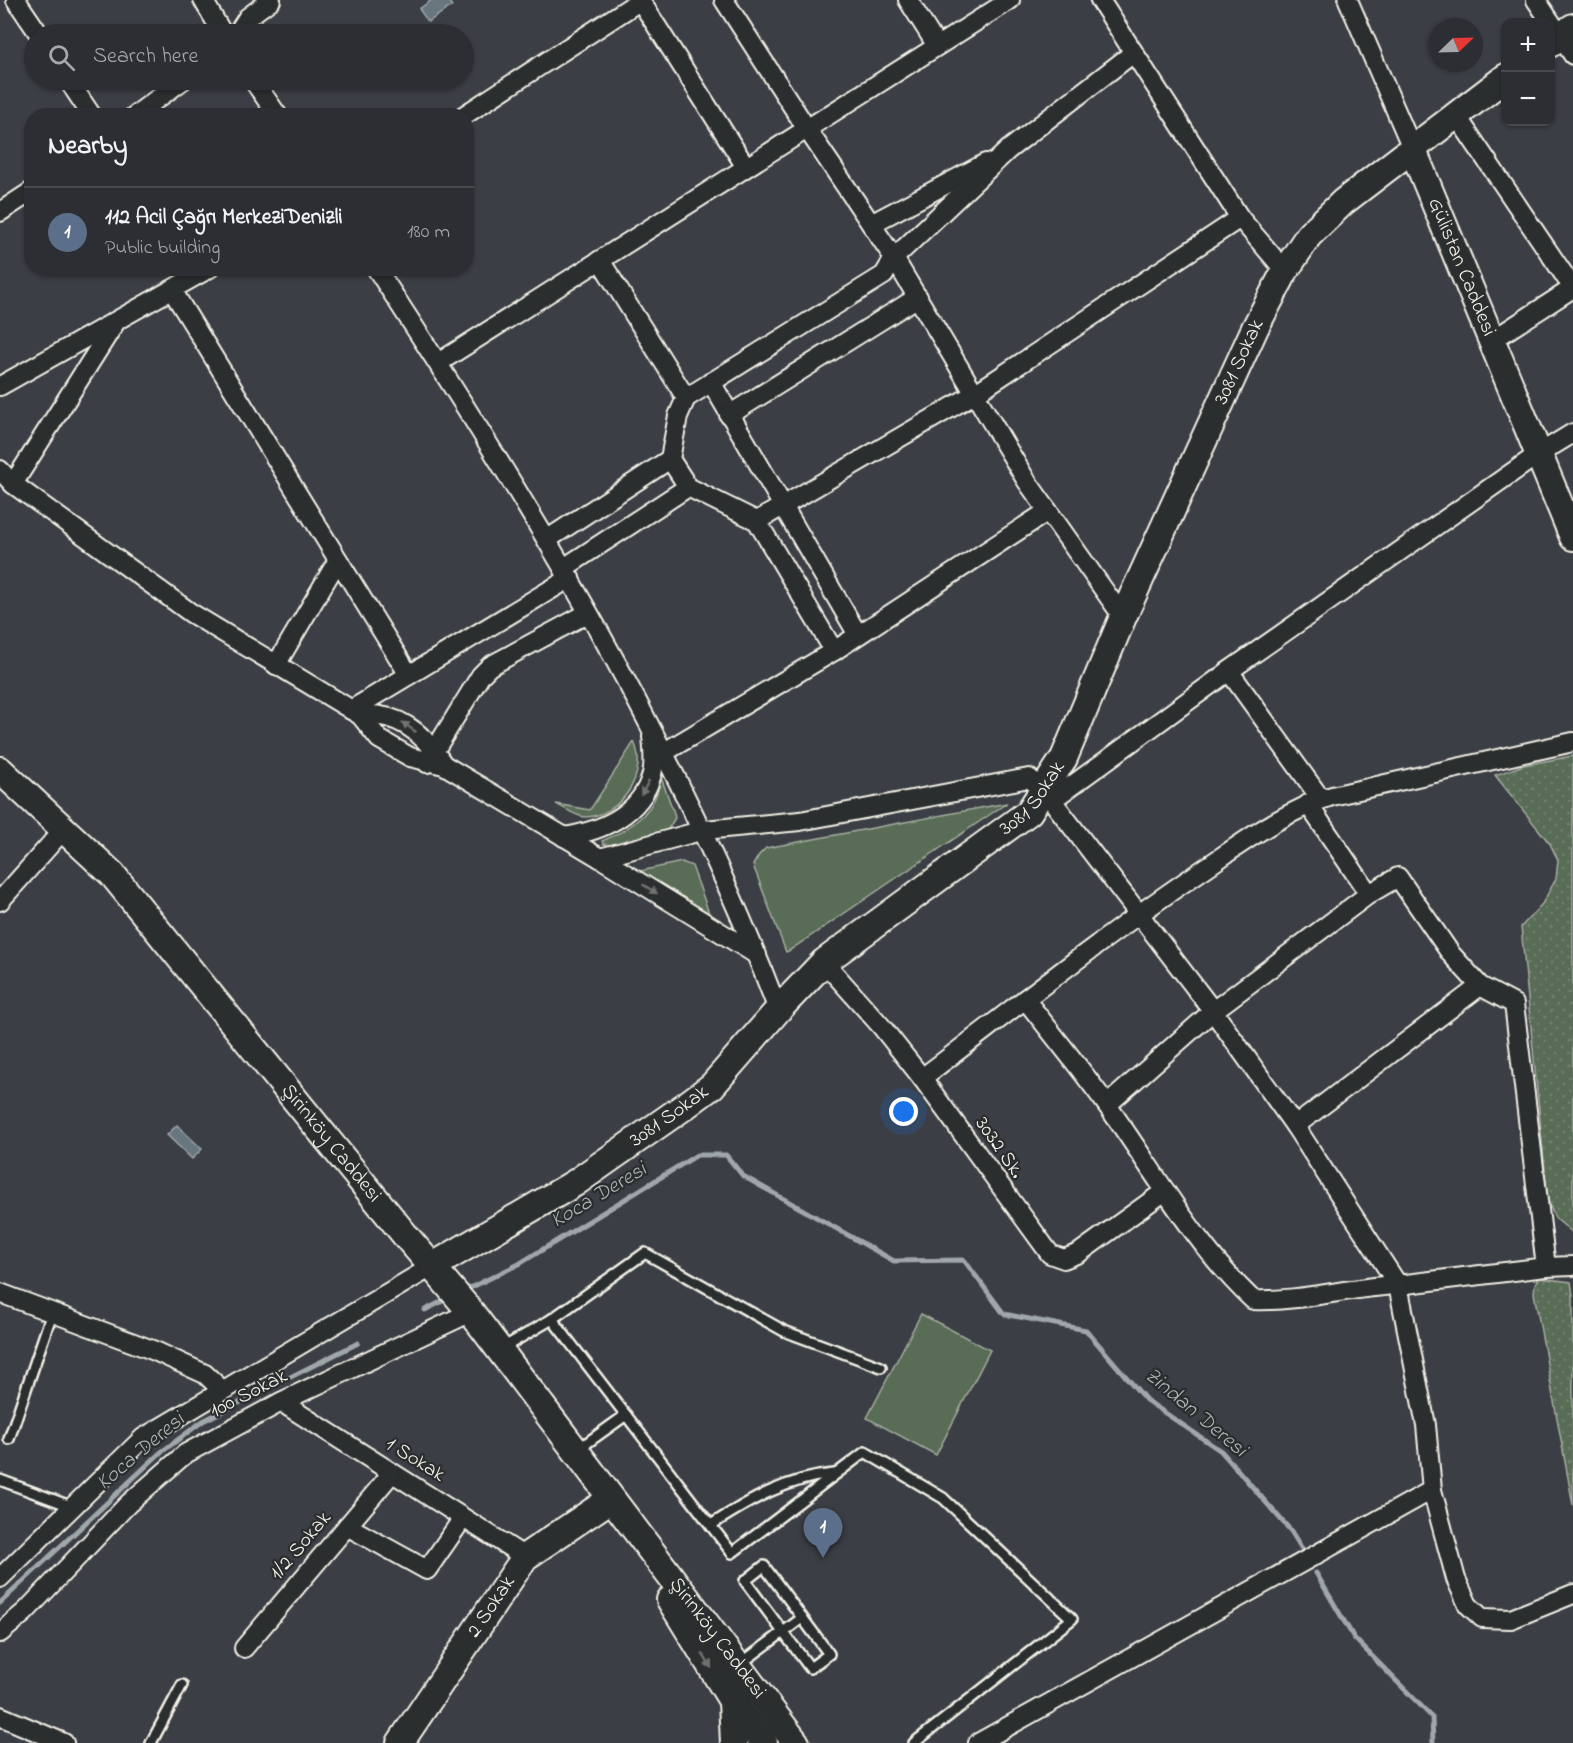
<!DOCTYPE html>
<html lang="en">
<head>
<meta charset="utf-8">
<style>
	:root { --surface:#2c2e33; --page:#34363b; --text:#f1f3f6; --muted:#a6a8ac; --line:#484a4e; --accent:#ffd166 }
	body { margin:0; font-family:"Indie Flower",sans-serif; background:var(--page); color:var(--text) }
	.controls { position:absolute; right:18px; top:18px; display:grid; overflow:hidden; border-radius:12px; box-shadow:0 2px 4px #0004 }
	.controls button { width:54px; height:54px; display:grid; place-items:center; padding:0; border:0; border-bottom:2px solid var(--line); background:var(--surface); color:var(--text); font:30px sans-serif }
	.compass { position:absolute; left:1429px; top:18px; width:54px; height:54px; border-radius:50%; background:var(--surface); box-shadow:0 2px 4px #0004; rotate:67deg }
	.you { position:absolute; left:904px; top:1112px; width:21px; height:21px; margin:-15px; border:4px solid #fff; border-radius:50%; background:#1a73e8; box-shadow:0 0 0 9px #1a73e833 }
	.badge { display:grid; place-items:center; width:39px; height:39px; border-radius:50%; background:var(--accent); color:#fff; font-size:20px; font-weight:700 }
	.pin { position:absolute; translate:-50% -50px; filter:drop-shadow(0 2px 3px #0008) }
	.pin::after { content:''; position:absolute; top:32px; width:21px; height:18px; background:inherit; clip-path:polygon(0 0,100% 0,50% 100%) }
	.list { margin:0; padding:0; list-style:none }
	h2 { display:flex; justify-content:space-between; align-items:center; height:78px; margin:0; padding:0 24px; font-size:26px }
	h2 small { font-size:20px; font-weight:400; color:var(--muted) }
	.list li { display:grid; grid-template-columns:39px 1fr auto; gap:18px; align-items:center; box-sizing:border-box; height:90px; padding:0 24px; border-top:2px solid var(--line) }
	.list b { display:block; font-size:22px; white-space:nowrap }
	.list p { margin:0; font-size:20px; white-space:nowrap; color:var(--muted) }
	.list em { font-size:20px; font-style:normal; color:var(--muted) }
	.icon { flex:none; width:33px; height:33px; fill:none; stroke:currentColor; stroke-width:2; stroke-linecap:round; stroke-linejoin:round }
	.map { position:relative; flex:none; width:1573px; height:1743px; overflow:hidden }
	.search { position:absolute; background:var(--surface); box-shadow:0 2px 4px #0004; left:24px; top:24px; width:450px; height:66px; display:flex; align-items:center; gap:15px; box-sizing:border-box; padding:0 21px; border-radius:33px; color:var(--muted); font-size:22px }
	.panel { position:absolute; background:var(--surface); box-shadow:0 2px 4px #0004; left:24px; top:108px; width:450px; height:168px; border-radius:24px }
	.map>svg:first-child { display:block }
	.grass { fill:#586c57; stroke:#a6aea0; stroke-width:1.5 }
	.park { fill:url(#park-dots); stroke:#a6aea0; stroke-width:1.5 }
	.water { fill:#687680; stroke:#a0a7aa; stroke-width:1.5 }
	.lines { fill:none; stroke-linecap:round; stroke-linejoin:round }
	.stream { stroke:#a0a7aa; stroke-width:5 }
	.lane-casing { stroke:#f4f1e8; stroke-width:14 }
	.street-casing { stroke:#f4f1e8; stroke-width:22 }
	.secondary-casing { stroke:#f4f1e8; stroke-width:30 }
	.lane { stroke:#2a2d2e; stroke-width:9 }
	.street { stroke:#2a2d2e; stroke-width:18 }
	.secondary { stroke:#2a2d2e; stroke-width:26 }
	.oneway { fill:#71726f }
	.labels { text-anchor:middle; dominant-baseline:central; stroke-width:4.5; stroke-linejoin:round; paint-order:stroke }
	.street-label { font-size:21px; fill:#f4f1e8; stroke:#2a2d2e }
	.water-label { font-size:22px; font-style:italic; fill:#aeb4b4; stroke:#2a2d2e }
</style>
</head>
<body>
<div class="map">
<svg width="1573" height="1743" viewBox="0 0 1573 1743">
	<defs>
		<pattern id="park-dots" width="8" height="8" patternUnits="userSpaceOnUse" patternTransform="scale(1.5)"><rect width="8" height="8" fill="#586c57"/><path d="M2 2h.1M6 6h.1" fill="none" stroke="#71816f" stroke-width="1.8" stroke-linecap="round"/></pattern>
	</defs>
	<rect width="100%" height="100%" fill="#3b3e44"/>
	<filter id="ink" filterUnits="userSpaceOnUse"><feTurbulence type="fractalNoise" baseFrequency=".0167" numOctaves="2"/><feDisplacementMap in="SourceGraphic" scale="12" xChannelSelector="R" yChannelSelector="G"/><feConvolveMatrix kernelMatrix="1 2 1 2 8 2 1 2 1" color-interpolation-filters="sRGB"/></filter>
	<g filter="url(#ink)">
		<g class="grass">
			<path d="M634,742C649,773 621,816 586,817C576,817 565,808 556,804L590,810Z"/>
			<path d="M662,780L674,813L675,818L667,831L611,845L603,844L602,841C629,830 656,812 660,781Z"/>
			<path d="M1007,803L790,950L786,952L753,865L759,855L766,848Z"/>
			<path d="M682,862L692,866L709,913L640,871Z"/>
			<path d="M921,1314L990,1350L936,1455L867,1418Z"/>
		</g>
		<g class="park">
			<path d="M1573,756V1233L1555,1218L1548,1201L1521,927L1542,904L1556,879L1558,860L1550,844L1495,775L1524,765Z"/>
			<path d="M1540,1278L1571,1282L1573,1296V1505L1534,1293L1535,1284Z"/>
		</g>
		<g class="water">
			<path d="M432,0H448L452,6L428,22L419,9Z"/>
			<path d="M177,1125L202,1149L192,1159L167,1135Z"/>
		</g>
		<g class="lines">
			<g class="stream">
				<path d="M468,1289L519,1264L697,1155H726L743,1176L894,1261L964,1260L1004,1314L1086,1330L1146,1400L1221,1451L1291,1531L1302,1549"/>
				<path d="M425,1310L441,1302"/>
				<path d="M1316,1573L1354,1638L1432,1717L1433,1743"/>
				<path d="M0,1603L160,1453L203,1421L358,1343"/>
			</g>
			<g class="lane-casing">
				<g id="lane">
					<path d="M552,1319L732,1553L865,1452L943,1498L1072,1619L914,1743"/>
					<path d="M501,1349L552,1319L645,1253L784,1331L881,1367"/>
					<path d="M9,1439L52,1313"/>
					<path d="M577,1450L626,1415"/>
					<path d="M0,1480L73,1507"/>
					<path d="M711,1525C750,1500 787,1478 834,1474"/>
					<path d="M764,1566L829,1654L810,1668L745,1581Z"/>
					<path d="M739,1665L802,1618"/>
					<path d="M151,1743L182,1685"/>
				</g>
			</g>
			<g class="street-casing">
				<g id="street">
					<path d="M16,0L39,34"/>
					<path d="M203,0L223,34"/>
					<path d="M640,0L746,167"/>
					<path d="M724,0L807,129L894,258L1026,480L1123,617"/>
					<path d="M908,0L937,46"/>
					<path d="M1100,0L1240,218L1285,271"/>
					<path d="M1348,0L1412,148"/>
					<path d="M1536,0L1573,55"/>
					<path d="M237,34L248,17L271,0"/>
					<path d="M68,80L92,116"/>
					<path d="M253,80L278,116"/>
					<path d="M1456,115L1573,288"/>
					<path d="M134,116L183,80"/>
					<path d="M463,116L641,0"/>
					<path d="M0,212L32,191"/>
					<path d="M871,224L986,163"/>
					<path d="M600,260L686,398L884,275L894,258L1008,150L1132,54"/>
					<path d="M376,268C530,503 678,746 778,1010"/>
					<path d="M172,290L409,675"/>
					<path d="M1491,341L1573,288"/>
					<path d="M438,363L1010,0"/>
					<path d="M711,382L858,635"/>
					<path d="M0,386L210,268"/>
					<path d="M729,415L918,297"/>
					<path d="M670,459L688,487"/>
					<path d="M0,470L13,484L191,613L360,715L379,739L410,757L444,765L600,858L704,830L800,821L1029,778L1044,790L1213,1011L1295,1126L1398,1285L1546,1267L1573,1266"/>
					<path d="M13,484L115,323"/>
					<path d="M757,521L976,393L1240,218"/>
					<path d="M548,539L670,459L678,416L686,398"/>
					<path d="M564,568L688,487L757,521L834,651L663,753"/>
					<path d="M834,651L1048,511"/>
					<path d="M276,665L338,560"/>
					<path d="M1229,671L1321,799"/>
					<path d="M351,710L570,578"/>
					<path d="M360,715C397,713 421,730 441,761"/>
					<path d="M427,763L481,675L490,666L588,613"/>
					<path d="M1052,800L1229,671L1537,455L1573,433"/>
					<path d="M1308,804L1369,894L1398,877L1451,954L1480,986L1514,1004L1546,1267"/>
					<path d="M564,837C601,831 641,815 652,774C655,763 653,748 652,736"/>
					<path d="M600,858L757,955"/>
					<path d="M0,901L64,829"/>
					<path d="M824,962L881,1026L922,1078L1050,1254L1064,1259L1079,1253L1165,1191"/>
					<path d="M1025,999C1053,1035 1081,1069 1107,1105C1153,1169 1195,1246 1253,1300C1301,1302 1349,1287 1398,1285L1426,1425L1432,1490L1456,1579L1468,1605L1482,1618L1511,1619L1573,1594"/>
					<path d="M922,1078C1013,1009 1103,937 1198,873C1241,844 1282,812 1332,796L1573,742"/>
					<path d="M1107,1105L1213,1011L1369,894"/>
					<path d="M1295,1126L1480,986"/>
					<path d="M0,1293L155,1351L205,1374L222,1390"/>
					<path d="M281,1402L525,1557"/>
					<path d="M347,1526L427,1570L463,1518"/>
					<path d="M0,1578L143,1438L433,1266"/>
					<path d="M0,1633L25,1612L128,1504L185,1454L281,1402L471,1312"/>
					<path d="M244,1648L392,1473"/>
					<path d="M0,1716L64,1743"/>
					<path d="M978,1743L1432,1490"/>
				</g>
			</g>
			<g class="secondary-casing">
				<g id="secondary">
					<path d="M1550,44L1573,27"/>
					<path id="s1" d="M1412,148L1573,537"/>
					<path id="s2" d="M0,770L112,874L405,1235L471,1312L796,1743"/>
					<path id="s3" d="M433,1266L575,1183L685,1106L712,1086L778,1010L824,962L1029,812L1064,758L1123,617L1255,328L1285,271L1309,235L1343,202L1506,77"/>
					<path d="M670,1600L732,1701L764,1743"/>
					<path id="s4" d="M400,1743L525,1557L611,1499"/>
					<path d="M734,1743L732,1701L735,1698"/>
				</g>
			</g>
			<use href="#lane" class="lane"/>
			<use href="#street" class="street"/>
			<use href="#secondary" class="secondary"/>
		</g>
		<defs><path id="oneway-solid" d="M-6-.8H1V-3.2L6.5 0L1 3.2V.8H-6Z" transform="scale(1.5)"/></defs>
		<g class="oneway">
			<use href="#oneway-solid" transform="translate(409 727) rotate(-145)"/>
			<use href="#oneway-solid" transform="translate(645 788) rotate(118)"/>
			<use href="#oneway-solid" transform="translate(650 889) rotate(32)"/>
			<use href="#oneway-solid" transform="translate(707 1661) rotate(58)"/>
		</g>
	</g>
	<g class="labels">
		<g class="street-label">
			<text stroke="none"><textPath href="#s1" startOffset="129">Gülistan Caddesi</textPath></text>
			<text stroke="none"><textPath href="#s3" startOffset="1251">3081 Sokak</textPath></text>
			<text stroke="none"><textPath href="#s3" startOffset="766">3081 Sokak</textPath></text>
			<text stroke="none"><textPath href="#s3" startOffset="280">3081 Sokak</textPath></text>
			<text stroke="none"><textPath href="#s2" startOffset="500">Şirinköy Caddesi</textPath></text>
			<text transform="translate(999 1148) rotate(55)">3032 Sk.</text>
			<text transform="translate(249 1394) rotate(-27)">100 Sokak</text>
			<text transform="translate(415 1460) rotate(32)">1 Sokak</text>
			<text transform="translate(301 1546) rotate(-50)">1/2 Sokak</text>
			<text stroke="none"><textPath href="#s4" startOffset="164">2 Sokak</textPath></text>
			<text stroke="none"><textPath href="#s2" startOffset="1128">Şirinköy Caddesi</textPath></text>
		</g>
		<g class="water-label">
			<text transform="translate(599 1196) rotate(-31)">Koca Deresi</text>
			<text transform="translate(1195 1413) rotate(40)">Zindan Deresi</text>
			<text transform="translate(141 1452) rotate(-40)">Koca Deresi</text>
		</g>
	</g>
</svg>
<div class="controls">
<button>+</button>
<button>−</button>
</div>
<svg class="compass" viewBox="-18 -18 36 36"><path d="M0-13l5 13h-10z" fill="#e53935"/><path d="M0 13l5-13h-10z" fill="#a6a8ac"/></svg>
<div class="you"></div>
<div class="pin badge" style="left:823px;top:1558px;background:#5c6f8a">1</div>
<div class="search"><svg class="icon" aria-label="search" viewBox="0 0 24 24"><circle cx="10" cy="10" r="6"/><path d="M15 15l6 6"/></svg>Search here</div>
<section class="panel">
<h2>Nearby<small></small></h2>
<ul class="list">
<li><span class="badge" style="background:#5c6f8a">1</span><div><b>112 Acil Çağrı MerkeziDenizli</b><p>Public building</p></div><em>180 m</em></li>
</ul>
</section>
</div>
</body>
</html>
